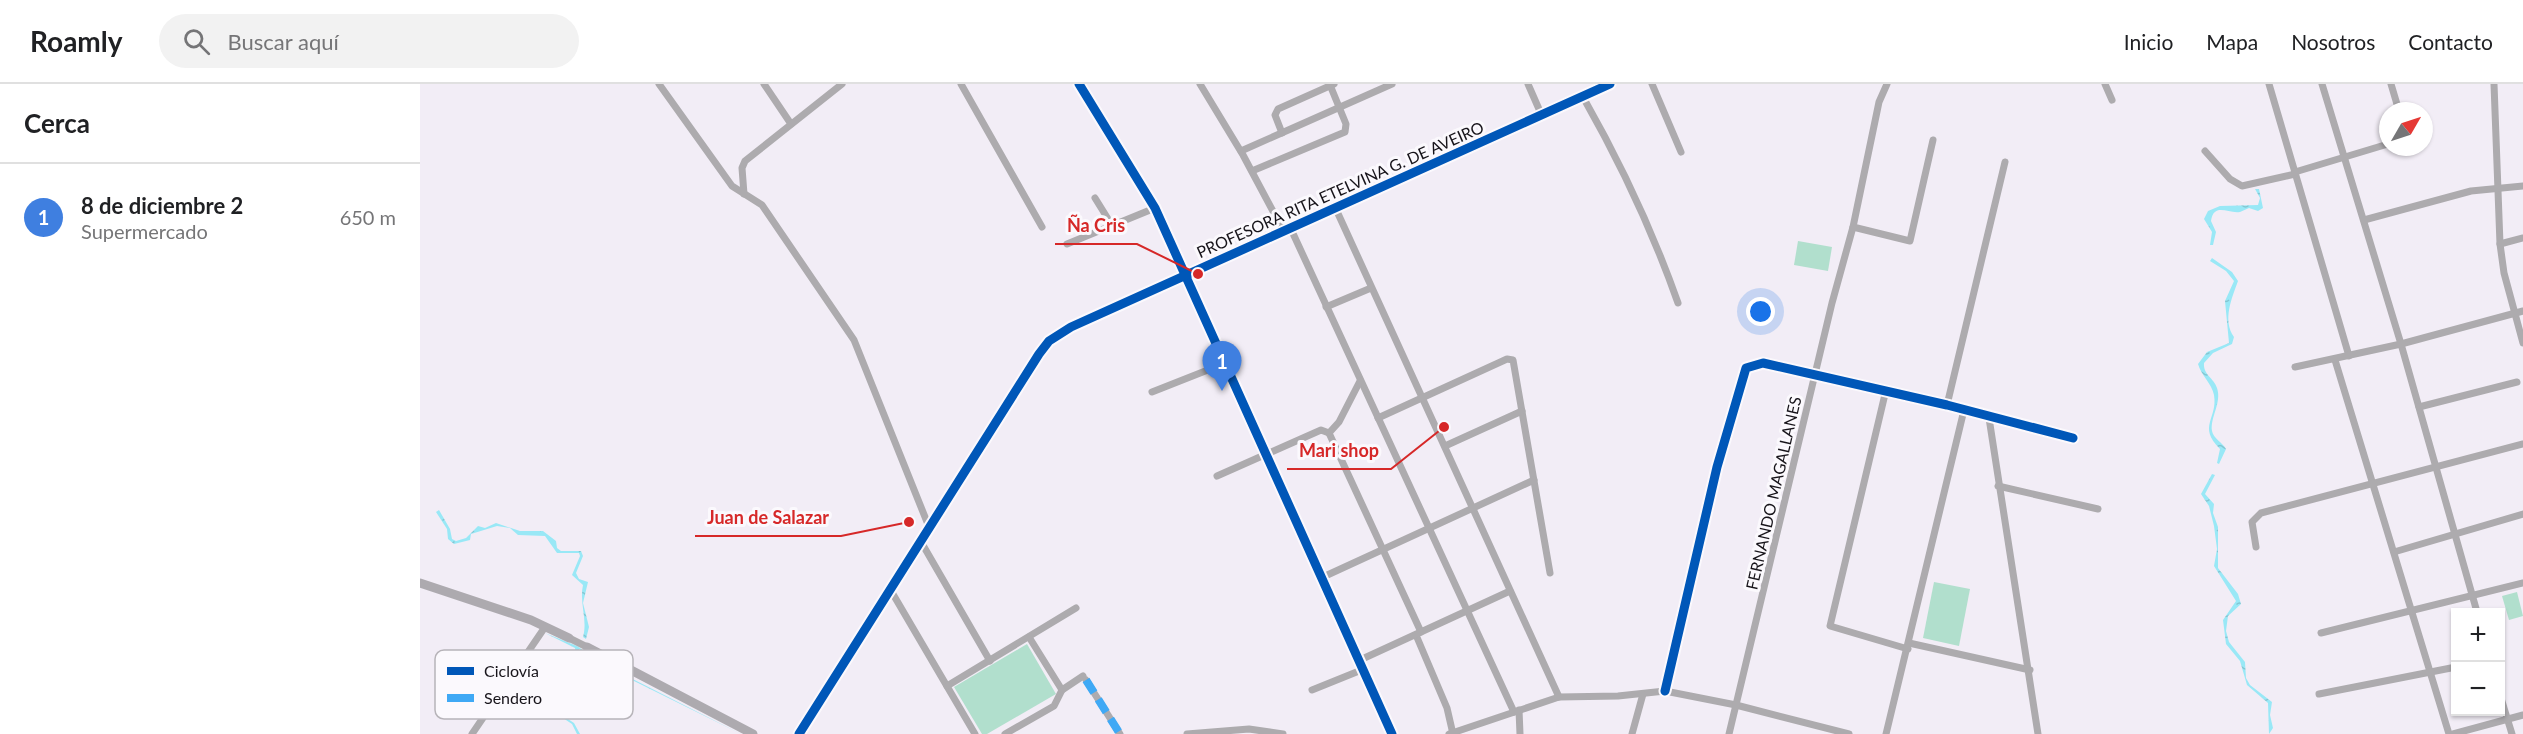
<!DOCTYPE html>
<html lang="es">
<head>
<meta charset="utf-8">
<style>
	:root { --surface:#fff; --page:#f2f2f2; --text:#202124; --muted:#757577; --line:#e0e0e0; --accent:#646067 }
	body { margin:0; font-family:Lato,sans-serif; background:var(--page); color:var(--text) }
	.controls { position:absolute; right:18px; bottom:18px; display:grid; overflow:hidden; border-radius:0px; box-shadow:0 2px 4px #0004 }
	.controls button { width:54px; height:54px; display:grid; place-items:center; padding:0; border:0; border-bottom:2px solid var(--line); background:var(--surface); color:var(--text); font:30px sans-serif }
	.compass { position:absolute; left:1959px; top:18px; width:54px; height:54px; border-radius:50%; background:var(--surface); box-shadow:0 2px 4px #0004; rotate:51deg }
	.you { position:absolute; left:1341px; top:228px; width:21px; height:21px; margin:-15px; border:4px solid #fff; border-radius:50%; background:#1a73e8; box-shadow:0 0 0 9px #1a73e833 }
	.badge { display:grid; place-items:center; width:39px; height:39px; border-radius:50%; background:var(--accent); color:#fff; font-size:20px; font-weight:700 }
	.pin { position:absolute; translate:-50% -50px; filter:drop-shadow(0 2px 3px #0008) }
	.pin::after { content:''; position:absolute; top:32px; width:21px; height:18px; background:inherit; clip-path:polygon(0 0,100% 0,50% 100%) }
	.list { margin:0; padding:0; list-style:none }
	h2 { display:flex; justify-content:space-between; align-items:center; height:78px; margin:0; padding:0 24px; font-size:26px }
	h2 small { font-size:20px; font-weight:400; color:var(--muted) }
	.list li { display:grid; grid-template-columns:39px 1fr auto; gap:18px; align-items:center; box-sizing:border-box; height:108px; padding:0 24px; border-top:2px solid var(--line) }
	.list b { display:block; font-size:22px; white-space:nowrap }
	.list p { margin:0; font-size:20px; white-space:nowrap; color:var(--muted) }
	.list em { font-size:20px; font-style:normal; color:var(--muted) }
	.icon { flex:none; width:33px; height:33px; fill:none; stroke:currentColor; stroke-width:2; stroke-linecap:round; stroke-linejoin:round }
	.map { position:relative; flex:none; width:2103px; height:650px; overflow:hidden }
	header { display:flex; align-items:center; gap:36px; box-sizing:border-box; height:84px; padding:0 30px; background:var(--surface); border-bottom:2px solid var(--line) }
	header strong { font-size:28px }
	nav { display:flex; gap:33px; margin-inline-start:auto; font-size:21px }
	.search { width:420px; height:54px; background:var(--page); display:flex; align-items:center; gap:15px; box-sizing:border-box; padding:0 21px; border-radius:33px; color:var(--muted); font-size:22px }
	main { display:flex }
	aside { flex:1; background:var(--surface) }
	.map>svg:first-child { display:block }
	.grass { fill:#b1dfcd }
	.water { fill:url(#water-ripples) }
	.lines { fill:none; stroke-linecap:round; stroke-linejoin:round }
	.street { stroke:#adabae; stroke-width:7 }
	.secondary { stroke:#adaaaf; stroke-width:9 }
	.quiet { stroke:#3fa9f5; stroke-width:8; stroke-dasharray:15 8; stroke-linecap:butt }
	.cycleway-casing { stroke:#fbf9fd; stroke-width:13 }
	.cycleway { stroke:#0057b8; stroke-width:9 }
	.labels { text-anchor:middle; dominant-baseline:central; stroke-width:6; stroke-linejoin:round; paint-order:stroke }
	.street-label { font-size:16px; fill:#17141a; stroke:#fbf9fd }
	.key { fill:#fbf9fd; stroke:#b7b4b9; stroke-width:1.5 }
	.key-label { font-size:16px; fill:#17141a }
	.leader { fill:none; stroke:#d62828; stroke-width:2 }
	.callout-dot { fill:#d62828; stroke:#fbf9fd; stroke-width:2 }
	.callout-label { font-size:18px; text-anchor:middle; font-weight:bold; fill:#d62828; stroke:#fbf9fd; stroke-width:6; stroke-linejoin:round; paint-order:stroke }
</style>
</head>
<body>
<header>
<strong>Roamly</strong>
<div class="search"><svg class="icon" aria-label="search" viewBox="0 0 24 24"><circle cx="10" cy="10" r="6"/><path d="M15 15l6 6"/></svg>Buscar aquí</div>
<nav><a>Inicio</a><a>Mapa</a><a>Nosotros</a><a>Contacto</a></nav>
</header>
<main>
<aside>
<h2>Cerca<small></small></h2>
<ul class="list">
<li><span class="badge" style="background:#3f7fe0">1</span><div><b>8 de diciembre 2</b><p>Supermercado</p></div><em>650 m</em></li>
</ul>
</aside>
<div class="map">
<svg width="2103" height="650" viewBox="0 0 2103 650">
	<defs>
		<pattern id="water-ripples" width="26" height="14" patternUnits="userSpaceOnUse" patternTransform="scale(1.5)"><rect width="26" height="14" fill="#99e8f6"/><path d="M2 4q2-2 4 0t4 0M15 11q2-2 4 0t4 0" fill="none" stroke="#83c6d2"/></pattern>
	</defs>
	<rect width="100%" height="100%" fill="#f2edf6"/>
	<g class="grass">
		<path d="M1378,157L1412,163L1408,187L1374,181Z"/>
		<path d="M1514,498L1550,505L1539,562L1503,554Z"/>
		<path d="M2097,508L2103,532L2089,536L2082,512Z"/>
		<path d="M607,560L636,610L567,650H562L534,603Z"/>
	</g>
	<g class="water">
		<path d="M1835,105H1839L1843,124L1838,127L1829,124C1826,125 1823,127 1820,128C1808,130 1794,118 1791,137L1796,148L1793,161H1790L1792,148L1784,135L1788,127L1800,122L1838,121L1840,114Z"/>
		<path d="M1792,174L1812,188L1818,197C1812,214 1802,236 1814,253L1812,260L1793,269L1784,279C1783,291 1794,294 1797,304C1802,319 1790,333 1792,347C1793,354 1803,359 1806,365L1799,380L1797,379L1800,365C1777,342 1798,335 1794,311C1792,300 1781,291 1778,280L1787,268L1809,259L1805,217L1814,197L1806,187L1790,177Z"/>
		<path d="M1792,390L1795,391L1785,410L1794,420L1793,429L1798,443V484L1818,510L1821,520L1808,532L1806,547L1809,558L1825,578L1826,594L1830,601L1852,618L1850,631L1853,644L1849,650L1848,619L1827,601L1820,577L1806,560L1803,536L1816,517L1794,482L1797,465L1794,442L1789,422L1781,410Z"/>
		<path d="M19,426L30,445L32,455L36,457L46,454L58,442L65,444L76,439L100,447H123L136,457L137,464L141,467H161L163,472L156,489L159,495L168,498L163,519L169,543L166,555L163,553C168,535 159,520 163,501L152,491L160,472L159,469H137L125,452L98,451L90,444L77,442L51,450L50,456L34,460L28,455L27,445L16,428Z"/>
		<path d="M125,549L157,562L185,581L321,650L214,597L159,565V584L152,599L148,601L135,598L132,600L139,614V629L154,639L160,650H157L152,640L137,630L136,615L130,600L136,593L146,599L151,597L157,582L155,564Z"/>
	</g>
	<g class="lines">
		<g class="street">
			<path d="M239,0L312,102L342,121L434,256L509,443"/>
			<path d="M344,0L371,40"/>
			<path d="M541,0L622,143"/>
			<path d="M659,0L735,124L972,650"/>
			<path d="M780,0L823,71L863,146"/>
			<path d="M1108,0L1122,32"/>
			<path d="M1232,0L1261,68"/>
			<path d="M1685,0L1692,16"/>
			<path d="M1849,0L1929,272"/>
			<path d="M1902,0L1981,260L2057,528"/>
			<path d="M1971,0L1979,27"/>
			<path d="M2074,0L2080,160L2084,189L2103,259"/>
			<path d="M1163,13C1200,78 1233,148 1258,219"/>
			<path d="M862,49L855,31L858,25L914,0"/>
			<path d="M821,67L972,0"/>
			<path d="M1785,67L1810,95L1822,102L1875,90"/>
			<path d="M832,87L925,48L926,40L910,1"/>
			<path d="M1875,88L1968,60"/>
			<path d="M324,110L322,84L325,77L422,0"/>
			<path d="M675,114L693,143"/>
			<path d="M915,123L1139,613"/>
			<path d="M1944,136L2051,107L2103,102"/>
			<path d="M870,143L1094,628"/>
			<path d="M1433,143L1490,157L1513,56"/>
			<path d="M647,160L735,124"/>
			<path d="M2080,160L2103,154"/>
			<path d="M906,223L951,204"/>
			<path d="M1915,276L2029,650"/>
			<path d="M1875,283L1981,260L2103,227"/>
			<path d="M1466,306L1410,542L1488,565"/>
			<path d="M732,308L803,280"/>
			<path d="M1527,321L1585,78"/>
			<path d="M1999,323L2097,298"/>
			<path d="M958,334L1087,275L1093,276L1130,489"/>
			<path d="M1569,334L1618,650"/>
			<path d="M909,349L1001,548"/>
			<path d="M1025,362L1102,327"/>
			<path d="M797,392L901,346L909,349L919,338L940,297"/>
			<path d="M1578,402L1678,425"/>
			<path d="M500,456L570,577"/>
			<path d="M1836,463L1832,438L1841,429L2103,360"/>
			<path d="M1974,468L2103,430"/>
			<path d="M903,493L1114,396"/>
			<path d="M470,505L555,650"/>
			<path d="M1901,549L2103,499"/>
			<path d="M996,551L1027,624L1033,650"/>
			<path d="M609,553L642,606"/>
			<path d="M149,554L167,563"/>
			<path d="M1489,559L1610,586"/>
			<path d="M940,576L1090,507"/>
			<path d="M666,596L700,650"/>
			<path d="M527,602L656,524"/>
			<path d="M892,606L944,585"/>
			<path d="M1245,607L1297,383L1326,284L1343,279L1527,321L1653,354"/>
			<path d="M1899,610L2036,583"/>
			<path d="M2080,611L2092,650"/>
			<path d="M1099,626L1100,650"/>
			<path d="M52,650L125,543"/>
			<path d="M585,650L634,622L642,606L663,592"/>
			<path d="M767,650L829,645L863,650"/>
			<path d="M1029,650L1139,613L1198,612L1245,607L1316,621L1429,650"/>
			<path d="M1212,650L1223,610"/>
			<path d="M1309,650L1412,219L1433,143L1459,18L1467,0"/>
			<path d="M1466,650L1544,326"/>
			<path d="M2033,650L2103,631"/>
		</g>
		<g class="secondary">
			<path d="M0,499L111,536L149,554"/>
			<path d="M167,563L333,650"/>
			<path d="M379,650L619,270L629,257L651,243L1190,0"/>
		</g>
		<path class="quiet" d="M666,596L700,650"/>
		<g class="cycleway-casing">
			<g id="cycleway">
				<path d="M659,0L735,124L972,650"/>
				<path d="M1245,607L1297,383L1326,284L1343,279L1527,321L1653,354"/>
				<path d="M379,650L619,270L629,257L651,243L1190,0"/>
			</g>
		</g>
		<use href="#cycleway" class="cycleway"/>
	</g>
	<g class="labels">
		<g class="street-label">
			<text transform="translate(920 105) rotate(-24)">PROFESORA RITA ETELVINA G. DE AVEIRO</text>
			<text transform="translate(1353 409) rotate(-77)">FERNANDO MAGALLANES</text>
		</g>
	</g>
	<rect x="15" y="566" width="198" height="69" rx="9" class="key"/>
	<rect x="27" y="583" width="27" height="8" fill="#0057b8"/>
	<rect x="27" y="610" width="27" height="8" fill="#3fa9f5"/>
	<g class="key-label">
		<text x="64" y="593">Ciclovía</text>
		<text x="64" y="620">Sendero</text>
	</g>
	<path class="leader" d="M778 190L717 160H635M1024 343L971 385H867M489 438L421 452H275"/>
	<g class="callout-dot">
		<circle cx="778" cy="190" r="6"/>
		<circle cx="1024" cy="343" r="6"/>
		<circle cx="489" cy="438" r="6"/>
	</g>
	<g class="callout-label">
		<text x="676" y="148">Ña Cris</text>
		<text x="919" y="373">Mari shop</text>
		<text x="348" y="440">Juan de Salazar</text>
	</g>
</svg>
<div class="controls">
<button>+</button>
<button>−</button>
</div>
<svg class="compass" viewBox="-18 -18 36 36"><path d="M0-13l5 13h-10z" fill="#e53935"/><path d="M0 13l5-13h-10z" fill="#757577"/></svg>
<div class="you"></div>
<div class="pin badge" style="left:802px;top:307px;background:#3f7fe0">1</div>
</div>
</main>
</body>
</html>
